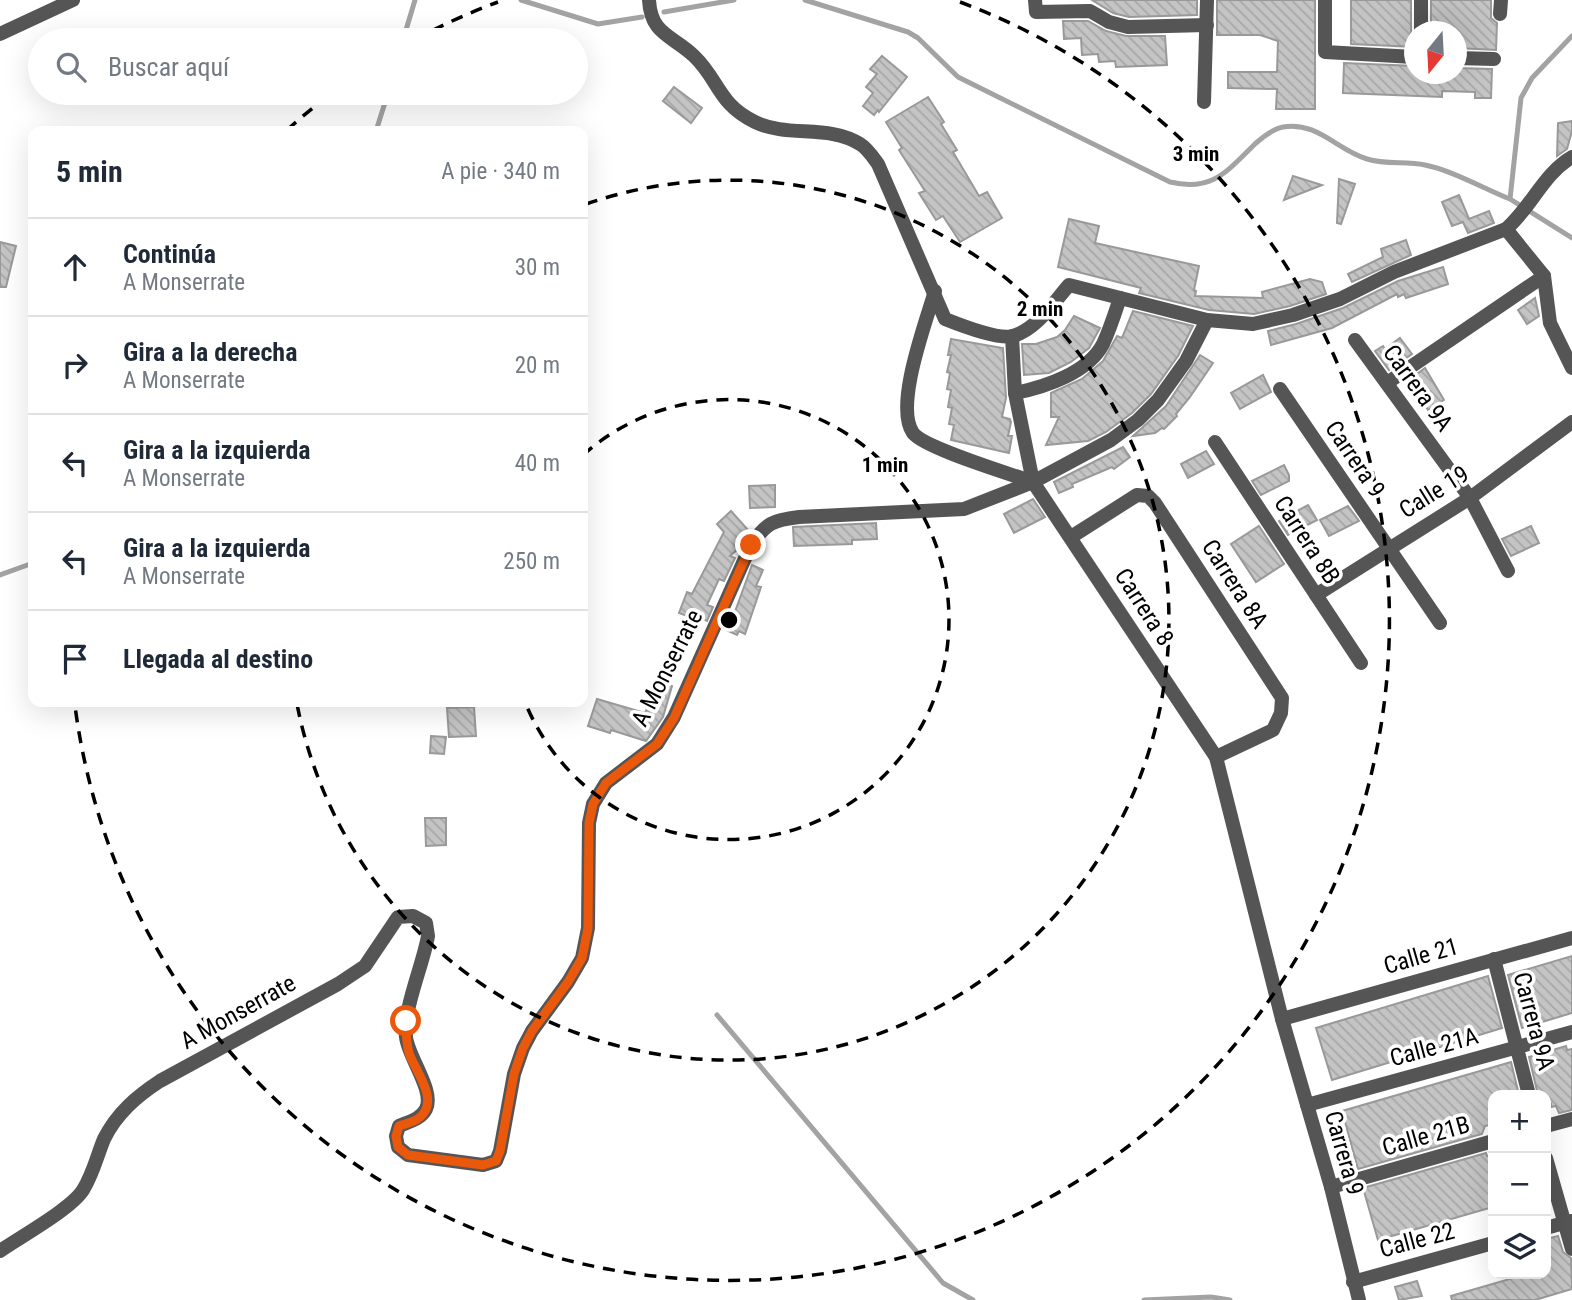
<!DOCTYPE html>
<html lang="es">
<head>
<meta charset="utf-8">
<style>
	:root { --surface:#fff; --page:#f2f2f3; --text:#1f2937; --muted:#747a83; --line:#e0e1e3 }
	body { margin:0; font-family:"Roboto Condensed",sans-serif; background:var(--page); color:var(--text) }
	.controls { position:absolute; right:21px; bottom:21px; display:grid; overflow:hidden; border-radius:14px; box-shadow:0 7px 28px #0002 }
	.controls button { width:63px; height:63px; display:grid; place-items:center; padding:0; border:0; border-bottom:2px solid var(--line); background:var(--surface); color:var(--text); font:35px sans-serif }
	.compass { position:absolute; left:1404px; top:21px; width:63px; height:63px; border-radius:50%; background:var(--surface); box-shadow:0 7px 28px #0002; rotate:198deg }
	.stop { position:absolute; width:21px; height:21px; margin:-16px; border:5px solid #ea580c; border-radius:50%; background:#fff }
	.stop.end { background:#ea580c; border-color:#fff; box-shadow:0 2px 7px #0008 }
	.list { margin:0; padding:0; list-style:none }
	h2 { display:flex; justify-content:space-between; align-items:center; height:91px; margin:0; padding:0 28px; font-size:30px }
	h2 small { font-size:23px; font-weight:400; color:var(--muted) }
	.list li { display:grid; grid-template-columns:46px 1fr auto; gap:21px; align-items:center; box-sizing:border-box; height:98px; padding:0 28px; border-top:2px solid var(--line) }
	.list b { display:block; font-size:26px; white-space:nowrap }
	.list p { margin:0; font-size:23px; white-space:nowrap; color:var(--muted) }
	.list em { font-size:23px; font-style:normal; color:var(--muted) }
	.icon { flex:none; width:38px; height:38px; fill:none; stroke:currentColor; stroke-width:2; stroke-linecap:round; stroke-linejoin:round }
	.map { position:relative; flex:none; width:1572px; height:1300px; overflow:hidden }
	.search { position:absolute; background:var(--surface); box-shadow:0 7px 28px #0002; left:28px; top:28px; width:560px; height:77px; display:flex; align-items:center; gap:18px; box-sizing:border-box; padding:0 24px; border-radius:38px; color:var(--muted); font-size:26px }
	.panel { position:absolute; background:var(--surface); box-shadow:0 7px 28px #0002; left:28px; top:126px; width:560px; height:581px; border-radius:14px }
	.map>svg:first-child { display:block }
	.lines { fill:none; stroke-linecap:round; stroke-linejoin:round }
	.stream { stroke:#a3a3a3; stroke-width:5 }
	.building { fill:url(#building-back-hatch); stroke:#999; stroke-width:2 }
	.minor { stroke:#555; stroke-width:14 }
	.route { stroke:#ea580c; stroke-width:9 }
	.ring { fill:none; stroke:#000; stroke-width:3.5; stroke-dasharray:12 9 }
	.labels { text-anchor:middle; dominant-baseline:central; stroke-width:7; stroke-linejoin:round; paint-order:stroke }
	.street-label { font-size:24px; fill:#000; stroke:#fff }
	.centre { fill:#000; stroke:#fff; stroke-width:3.5 }
	.ring-label { font-size:21px; text-anchor:middle; font-weight:bold; fill:#000; stroke:#fff; stroke-width:7; stroke-linejoin:round; paint-order:stroke }
</style>
</head>
<body>
<div class="map">
<svg width="1572" height="1300" viewBox="0 0 1572 1300">
	<defs>
		<pattern id="building-back-hatch" width="6" height="6" patternUnits="userSpaceOnUse" patternTransform="scale(1.75)"><rect width="6" height="6" fill="#c4c4c4"/><path d="M-1 5l2 2M0 0l6 6M5-1l2 2" fill="none" stroke="#a7a7a7"/></pattern>
	</defs>
	<rect width="100%" height="100%" fill="#fff"/>
	<g class="lines">
		<g class="stream">
			<path d="M521,0L598,24L642,17"/>
			<path d="M805,0L908,32L918,38L958,77L1170,182C1213,192 1227,171 1256,143C1264,136 1273,129 1283,127C1317,121 1337,150 1367,159C1386,165 1406,161 1425,165C1451,170 1485,189 1510,199"/>
			<path d="M664,12L734,0"/>
			<path d="M1572,36L1532,78L1521,98L1510,199L1572,238"/>
			<path d="M403,40L415,0"/>
			<path d="M376,131L388,93"/>
			<path d="M0,575L33,563"/>
			<path d="M717,1015L943,1283L973,1300"/>
			<path d="M1144,1300L1211,1297L1230,1300"/>
		</g>
	</g>
	<g class="building">
		<path d="M1092,0H1197V15L1129,17L1113,13Z"/>
		<path d="M1217,0H1315V109H1276L1277,89L1228,88V72H1277L1278,41L1260,35H1217Z"/>
		<path d="M1351,0H1411V32L1415,47L1351,44Z"/>
		<path d="M1431,0H1491V18L1497,23L1496,50L1457,48V32H1431Z"/>
		<path d="M1063,21H1088L1106,31L1126,36H1165L1167,65L1116,67L1115,61L1099,62L1098,54L1082,55L1081,38L1064,39Z"/>
		<path d="M882,56L907,77L879,112L878,110L874,115L863,106L873,93L866,87L877,74L870,69Z"/>
		<path d="M1344,63L1415,66V74H1457V68L1492,69L1491,98H1475V92L1442,91V97L1343,93Z"/>
		<path d="M674,87L702,108L691,123L663,101Z"/>
		<path d="M928,97L944,122L941,124L957,150L953,152L979,196L987,192L1002,218L960,242L943,216L936,220L919,193L925,191L899,150L902,148L886,122Z"/>
		<path d="M1572,121V131L1567,149L1557,156L1558,123Z"/>
		<path d="M1293,176L1322,185L1284,200Z"/>
		<path d="M1339,179L1355,184L1341,224L1337,223Z"/>
		<path d="M1459,195L1469,219L1489,211L1494,223L1468,233L1463,222L1452,226L1442,202Z"/>
		<path d="M1069,219L1099,226L1095,243L1199,266L1194,290L1196,291L1195,296L1263,298L1262,292L1310,279L1322,282L1326,294L1290,306L1254,314L1209,310L1139,293L1141,288L1058,267Z"/>
		<path d="M1406,240L1411,255L1352,282L1348,274L1383,257L1381,249Z"/>
		<path d="M0,242L16,246L6,287H0Z"/>
		<path d="M1443,267L1448,284L1406,298L1404,294L1398,297L1397,294L1332,328L1271,345L1268,331L1296,324L1343,308L1398,281Z"/>
		<path d="M1535,298L1539,316L1527,324L1518,310Z"/>
		<path d="M1133,311L1193,326L1178,356L1151,394L1132,413L1106,432L1088,441L1046,445L1059,417H1051V393L1082,379L1103,361L1117,336L1122,338Z"/>
		<path d="M1074,316L1100,328L1089,348L1071,362L1049,373L1024,375L1022,344H1036L1057,337L1065,330Z"/>
		<path d="M1400,338L1412,354L1389,370L1375,351L1383,346L1385,349Z"/>
		<path d="M951,339L1003,348L1006,398L1002,417L1010,419L1011,422L1008,436H1012L1009,453L951,440L954,425L949,424L952,408L948,407L951,390L947,389L950,373L947,372L951,355H948Z"/>
		<path d="M1200,355L1213,363L1190,397L1176,414L1177,416L1164,429L1162,428L1155,433L1133,436L1166,406Z"/>
		<path d="M1425,368L1444,400L1428,410L1410,379Z"/>
		<path d="M1263,375L1271,392L1240,409L1231,393Z"/>
		<path d="M1123,447L1130,457L1114,469L1112,467L1072,484L1073,487L1059,493L1054,482Z"/>
		<path d="M1206,451L1214,464L1188,478L1181,464Z"/>
		<path d="M1284,465L1289,475V481L1261,495L1252,481Z"/>
		<path d="M775,485V507L750,508L749,486Z"/>
		<path d="M1033,499L1045,517L1014,533L1004,514Z"/>
		<path d="M1308,505L1317,520L1288,535L1279,521Z"/>
		<path d="M1348,506L1359,521L1329,536L1320,520Z"/>
		<path d="M731,511L749,531L739,548L730,556L735,558L724,581L719,579L707,605L713,607L707,621L696,616L695,619L679,613L687,592L692,594L724,532L717,524Z"/>
		<path d="M876,523L877,539L852,540V544L794,546L793,527Z"/>
		<path d="M1259,526L1284,564L1256,582L1231,544Z"/>
		<path d="M1531,526L1539,543L1511,556L1502,539Z"/>
		<path d="M752,565L763,570L756,586L761,587L745,634L739,631L737,635L724,629L730,616L733,617Z"/>
		<path d="M658,680L672,686L663,717L646,741L611,730L610,733L588,726L597,699L645,713Z"/>
		<path d="M474,707L476,736L449,737L447,708Z"/>
		<path d="M431,736L446,737L444,754L430,753Z"/>
		<path d="M425,818H446V845L426,846Z"/>
		<path d="M1572,956V1013L1522,1028L1508,975Z"/>
		<path d="M1488,976L1502,1028L1332,1080L1316,1028Z"/>
		<path d="M1566,1046L1567,1050L1572,1049V1110L1559,1113L1556,1106L1551,1107V1104L1546,1105V1095H1538L1529,1057Z"/>
		<path d="M1511,1062L1519,1095H1493V1124L1485,1126L1482,1134L1358,1169L1342,1111Z"/>
		<path d="M1486,1153L1487,1156L1493,1154V1207L1378,1240L1363,1188Z"/>
		<path d="M1558,1236L1563,1252L1571,1258L1572,1289L1535,1300H1452L1451,1296L1527,1274H1546V1239Z"/>
		<path d="M1417,1281L1422,1296L1399,1300L1395,1287Z"/>
	</g>
	<g class="lines">
		<g class="minor">
			<path d="M649,0C651,35 672,35 694,56C720,81 717,103 755,122C788,138 828,124 860,144C867,148 873,157 878,164L945,319C960,325 998,340 1013,336C1037,329 1054,302 1069,285L1207,320L1253,324L1293,315L1340,299L1394,272L1506,229C1531,208 1543,174 1572,157"/>
			<path d="M1035,0L1036,12L1090,11L1109,22L1128,27L1207,25"/>
			<path d="M1325,0V52L1414,57"/>
			<path d="M1500,14L1501,0"/>
			<path d="M1421,32V0"/>
			<path d="M0,34L73,0"/>
			<path d="M1456,58L1494,59"/>
			<path d="M1204,102L1207,0"/>
			<path d="M1544,276L1550,323L1572,368"/>
			<path d="M935,291C926,322 894,406 913,433C924,448 1011,474 1033,482"/>
			<path d="M1012,336L1015,393L1033,482L1216,757L1282,1019L1331,1187L1359,1300"/>
			<path d="M1355,340L1470,498L1508,571"/>
			<path d="M1387,383L1544,276L1506,229"/>
			<path d="M1280,389L1440,623"/>
			<path d="M1015,393C1045,387 1088,373 1103,344C1110,329 1115,313 1120,298"/>
			<path d="M1215,442L1361,663"/>
			<path d="M1071,537L1137,495L1148,496L1155,503L1282,698L1281,713L1273,730L1216,757"/>
			<path d="M1316,595L1470,498L1572,422"/>
			<path d="M1494,959L1529,1095"/>
			<path d="M1282,1019L1572,938"/>
			<path d="M1307,1105L1572,1032"/>
			<path d="M1546,1126L1572,1119"/>
			<path d="M1546,1158L1572,1249"/>
			<path d="M1331,1187L1493,1141"/>
			<path d="M1546,1228L1571,1221"/>
			<path d="M0,1251C20,1237 71,1209 83,1190C93,1174 97,1156 104,1139C117,1113 137,1096 160,1081L338,984L365,966L398,917L413,916L426,923L428,936C423,965 403,1009 406,1037C408,1057 435,1091 426,1109C421,1119 408,1122 399,1126L396,1136L398,1147L408,1155L483,1165L496,1161L500,1151L514,1074L523,1048L532,1031L568,982L582,958L588,928L589,823L593,804L606,783L657,744L674,717L751,545C766,523 773,520 799,517L964,509L1033,482L1111,440L1138,420L1158,400L1186,361L1207,320"/>
			<path d="M1353,1282L1493,1243"/>
		</g>
	</g>
	<g class="lines">
		<path class="route" d="M406,1021C406,1032 406,1042 409,1053C415,1071 441,1101 419,1118C414,1122 405,1124 399,1126L396,1136L398,1147L408,1155L483,1165L496,1161L500,1151L514,1074L523,1048L532,1031L568,982L582,958L588,928L589,823L593,804L606,783L657,744L674,718L751,545"/>
	</g>
	<g class="ring">
		<path d="M583 455A220 220 0 1 1 525 702"/>
		<path d="M586 204A440 440 0 1 1 297 704"/>
		<path d="M287 130A660 660 0 0 1 332 93M414 40A660 660 0 0 1 498 2M960 2A660 660 0 1 1 75 706"/>
	</g>
	<g class="labels">
		<g class="street-label">
			<text transform="translate(1418 388) rotate(54)">Carrera 9A</text>
			<text transform="translate(1355 459) rotate(56)">Carrera 9</text>
			<text transform="translate(1434 492) rotate(-32)">Calle 19</text>
			<text transform="translate(1307 540) rotate(57)">Carrera 8B</text>
			<text transform="translate(1235 584) rotate(57)">Carrera 8A</text>
			<text transform="translate(1144 607) rotate(57)">Carrera 8</text>
			<text transform="translate(667 668) rotate(-63)">A Monserrate</text>
			<text transform="translate(1421 956) rotate(-16)">Calle 21</text>
			<text transform="translate(238 1012) rotate(-29)">A Monserrate</text>
			<text transform="translate(1534 1021) rotate(75)">Carrera 9A</text>
			<text transform="translate(1434 1047) rotate(-15)">Calle 21A</text>
			<text transform="translate(1426 1136) rotate(-16)">Calle 21B</text>
			<text transform="translate(1344 1153) rotate(74)">Carrera 9</text>
			<text transform="translate(1417 1240) rotate(-15)">Calle 22</text>
		</g>
	</g>
	<circle cx="729" cy="620" r="10" class="centre"/>
	<g class="ring-label">
		<text x="1196" y="161">3 min</text>
		<text x="1040" y="316">2 min</text>
		<text x="885" y="472">1 min</text>
	</g>
</svg>
<div class="controls">
<button>+</button>
<button>−</button>
<button><svg class="icon" aria-label="layers" viewBox="0 0 24 24"><path d="M12 4l9 5-9 5-9-5zM3 14l9 5 9-5"/></svg></button>
</div>
<svg class="compass" viewBox="-18 -18 36 36"><path d="M0-13l5 13h-10z" fill="#e53935"/><path d="M0 13l5-13h-10z" fill="#747a83"/></svg>
<div class="stop" style="left:406px;top:1021px"></div>
<div class="stop end" style="left:751px;top:545px"></div>
<div class="search"><svg class="icon" aria-label="search" viewBox="0 0 24 24"><circle cx="10" cy="10" r="6"/><path d="M15 15l6 6"/></svg>Buscar aquí</div>
<section class="panel">
<h2>5 min<small>A pie · 340 m</small></h2>
<ul class="list">
<li><svg class="icon" aria-label="ahead" viewBox="0 0 24 24"><path d="M12 20V5M6 11l6-6 6 6"/></svg><div><b>Continúa</b><p>A Monserrate</p></div><em>30 m</em></li>
<li><svg class="icon" aria-label="right" viewBox="0 0 24 24"><path d="M7 20v-9h11M14 6l5 5-5 5"/></svg><div><b>Gira a la derecha</b><p>A Monserrate</p></div><em>20 m</em></li>
<li><svg class="icon" aria-label="left" viewBox="0 0 24 24"><path d="M17 20v-9H6M10 6l-5 5 5 5"/></svg><div><b>Gira a la izquierda</b><p>A Monserrate</p></div><em>40 m</em></li>
<li><svg class="icon" aria-label="left" viewBox="0 0 24 24"><path d="M17 20v-9H6M10 6l-5 5 5 5"/></svg><div><b>Gira a la izquierda</b><p>A Monserrate</p></div><em>250 m</em></li>
<li><svg class="icon" aria-label="arrive" viewBox="0 0 24 24"><path d="M6 21V4h12l-3 4 3 4H6"/></svg><div><b>Llegada al destino</b></div></li>
</ul>
</section>
</div>
</body>
</html>
